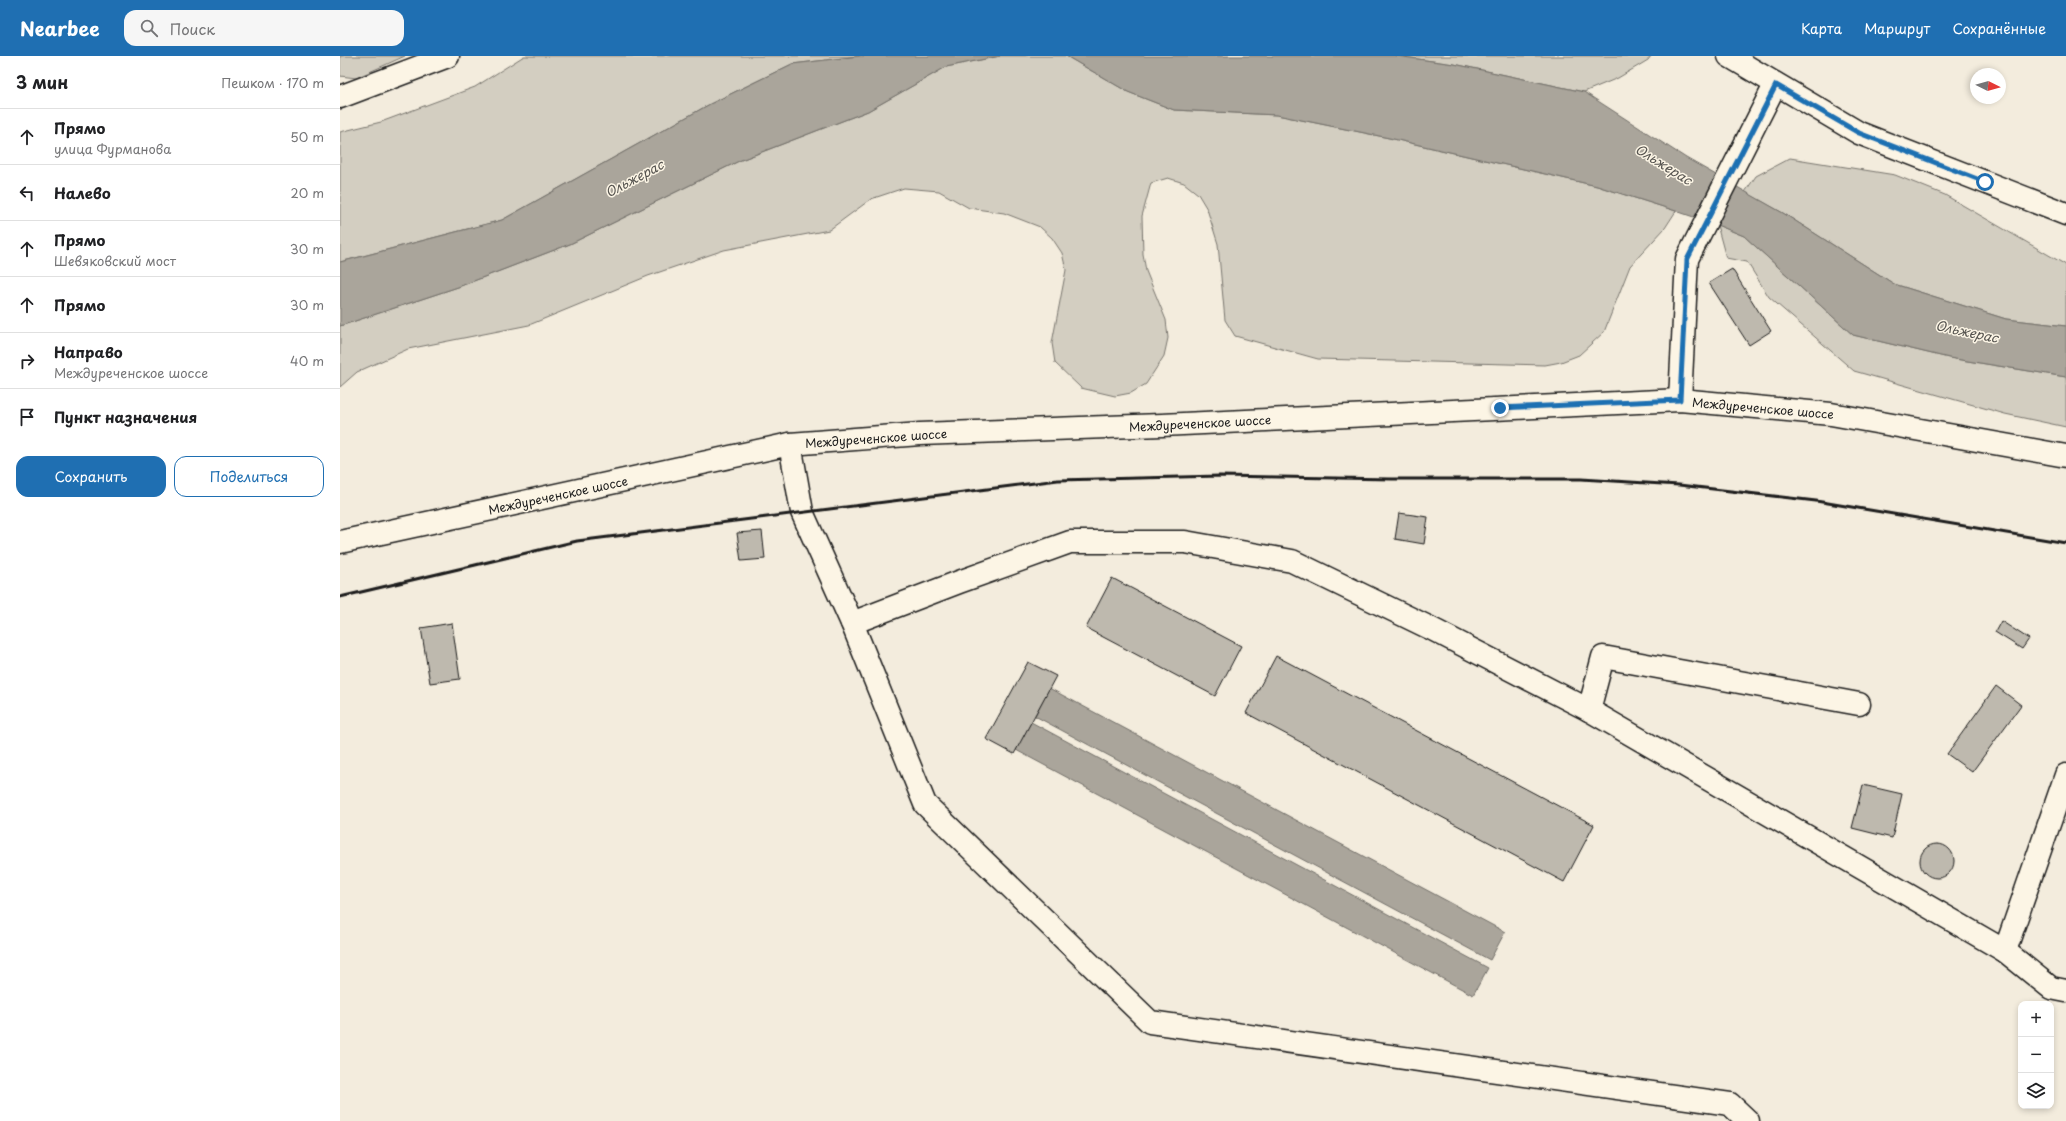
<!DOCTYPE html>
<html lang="ru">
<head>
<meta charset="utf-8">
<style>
	:root { --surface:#fff; --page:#f6f6f6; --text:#202124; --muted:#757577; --line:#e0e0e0; --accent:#1f6fb2 }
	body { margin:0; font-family:"Playpen Sans",sans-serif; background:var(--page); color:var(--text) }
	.controls { position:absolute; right:12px; bottom:12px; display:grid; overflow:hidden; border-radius:8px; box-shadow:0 2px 6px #0003 }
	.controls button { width:36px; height:36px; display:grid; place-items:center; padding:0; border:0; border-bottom:1px solid var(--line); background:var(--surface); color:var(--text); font:20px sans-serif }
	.compass { position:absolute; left:1630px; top:12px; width:36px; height:36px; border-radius:50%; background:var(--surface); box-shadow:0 2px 6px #0003; rotate:95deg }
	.stop { position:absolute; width:12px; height:12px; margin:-9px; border:3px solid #1f6fb2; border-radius:50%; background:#fff }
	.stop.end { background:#1f6fb2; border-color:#fff; box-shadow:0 1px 4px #0008 }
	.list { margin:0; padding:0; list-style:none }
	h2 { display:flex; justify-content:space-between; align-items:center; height:52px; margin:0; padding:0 16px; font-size:17px }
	h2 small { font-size:13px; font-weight:400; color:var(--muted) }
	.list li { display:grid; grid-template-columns:26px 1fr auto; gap:12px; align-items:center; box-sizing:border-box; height:56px; padding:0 16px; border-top:1px solid var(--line) }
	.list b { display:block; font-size:15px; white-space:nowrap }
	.list p { margin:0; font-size:13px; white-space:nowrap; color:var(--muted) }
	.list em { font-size:13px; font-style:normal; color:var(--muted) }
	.actions { display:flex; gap:8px; padding:12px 16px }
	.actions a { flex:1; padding:9px 0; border:1px solid var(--accent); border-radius:12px; text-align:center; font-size:14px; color:var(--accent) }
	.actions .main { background:var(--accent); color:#fff }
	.icon { flex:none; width:22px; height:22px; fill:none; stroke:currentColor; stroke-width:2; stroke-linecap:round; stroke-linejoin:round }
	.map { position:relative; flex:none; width:1726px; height:1065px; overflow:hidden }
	header { display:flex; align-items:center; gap:24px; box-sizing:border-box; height:56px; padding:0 20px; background:var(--accent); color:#fff }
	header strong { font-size:19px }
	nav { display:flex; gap:22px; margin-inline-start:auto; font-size:14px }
	.search { width:280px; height:36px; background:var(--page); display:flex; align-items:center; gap:10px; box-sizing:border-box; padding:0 14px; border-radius:12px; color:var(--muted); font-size:15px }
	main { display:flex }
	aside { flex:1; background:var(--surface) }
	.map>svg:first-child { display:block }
	.green { fill:#d3cec1; stroke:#78756e }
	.water { fill:#aaa59b; stroke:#716e68 }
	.building { fill:#beb9ae; stroke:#1c1c1c }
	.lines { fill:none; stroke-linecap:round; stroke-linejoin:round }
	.minor-casing { stroke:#1c1c1c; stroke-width:25 }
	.minor { stroke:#fcf5e5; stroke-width:22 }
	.rail { stroke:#1c1c1c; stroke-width:3 }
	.route { stroke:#1f6fb2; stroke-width:5 }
	.labels { text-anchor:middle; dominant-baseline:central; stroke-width:3; stroke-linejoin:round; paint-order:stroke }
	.street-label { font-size:12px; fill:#1c1c1c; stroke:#fcf5e5 }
	.water-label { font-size:13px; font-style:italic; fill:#55534f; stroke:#fcf5e5 }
</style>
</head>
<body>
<header>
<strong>Nearbee</strong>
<div class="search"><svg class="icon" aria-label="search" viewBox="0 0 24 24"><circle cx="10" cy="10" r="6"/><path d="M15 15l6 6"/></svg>Поиск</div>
<nav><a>Карта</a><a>Маршрут</a><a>Сохранённые</a></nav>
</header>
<main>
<aside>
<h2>3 мин<small>Пешком · 170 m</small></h2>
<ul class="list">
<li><svg class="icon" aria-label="ahead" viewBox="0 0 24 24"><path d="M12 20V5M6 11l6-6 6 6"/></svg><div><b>Прямо</b><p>улица Фурманова</p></div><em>50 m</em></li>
<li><svg class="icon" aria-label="left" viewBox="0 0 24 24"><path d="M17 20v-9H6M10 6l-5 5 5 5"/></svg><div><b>Налево</b></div><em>20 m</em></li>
<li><svg class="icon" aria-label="ahead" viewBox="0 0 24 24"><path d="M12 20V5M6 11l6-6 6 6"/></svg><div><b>Прямо</b><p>Шевяковский мост</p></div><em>30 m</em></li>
<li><svg class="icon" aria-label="ahead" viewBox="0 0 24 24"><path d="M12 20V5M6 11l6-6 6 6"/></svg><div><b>Прямо</b></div><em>30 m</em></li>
<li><svg class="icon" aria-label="right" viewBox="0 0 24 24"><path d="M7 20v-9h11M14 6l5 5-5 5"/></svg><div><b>Направо</b><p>Междуреченское шоссе</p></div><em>40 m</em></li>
<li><svg class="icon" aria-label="arrive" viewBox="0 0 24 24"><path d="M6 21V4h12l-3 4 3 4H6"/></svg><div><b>Пункт назначения</b></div></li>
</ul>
<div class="actions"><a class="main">Сохранить</a><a>Поделиться</a></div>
</aside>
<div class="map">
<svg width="1726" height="1065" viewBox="0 0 1726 1065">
	<rect width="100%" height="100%" fill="#f3ecdd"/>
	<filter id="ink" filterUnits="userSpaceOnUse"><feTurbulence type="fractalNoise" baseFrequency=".025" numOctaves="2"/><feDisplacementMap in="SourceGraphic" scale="8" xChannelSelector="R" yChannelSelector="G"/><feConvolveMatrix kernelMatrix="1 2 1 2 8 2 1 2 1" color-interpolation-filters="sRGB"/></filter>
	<g filter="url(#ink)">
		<g class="green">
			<path d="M0,0H65L16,22L0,20Z"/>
			<path d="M184,0H520L452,8L370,48L162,164L0,206V76L41,66L135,31Z"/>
			<path d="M660,0H726L788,36L834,54L937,59L1049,82L1257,130L1336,155L1325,172L1290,210L1264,276L1239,299L1221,306L1205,309L978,303L895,280L885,264L878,188L867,153L858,138L844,127L828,122L811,127L802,160L803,198L806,215L826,264L828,282L824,300L806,328L791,337L775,340L741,332L715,307L712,287L726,214L722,197L712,182L700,171L664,157L629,152L599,135L564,132L531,143L489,174L384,194L308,220L189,269L68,293L17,316L0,331V270L118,231L230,188L401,104L528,55L606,11Z"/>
			<path d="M1056,0H1311L1308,4L1278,22L1244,36L1114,8Z"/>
			<path d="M1450,102L1555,119L1605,139L1726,209V270L1666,263L1554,228L1443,157L1405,136L1416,120Z"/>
			<path d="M1377,169L1404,180L1513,279L1609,302L1726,321V371L1665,358L1514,315L1429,241L1407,206L1386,202Z"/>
		</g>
		<g class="water">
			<path d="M520,0H660L606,11L528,55L401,104L230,188L118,231L0,270V206L162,164L370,48L452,8Z"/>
			<path d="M726,0H1056L1114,8L1244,36L1346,102L1443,157L1554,228L1666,263L1726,270V321L1609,302L1513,279L1404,180L1377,169L1336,155L1257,130L1049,82L937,59L834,54L788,36Z"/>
			<path d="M709,632L1165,876L1150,904L695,660Z"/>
			<path d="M691,666L1148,912L1133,939L676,694Z"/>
		</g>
		<g class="building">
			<path d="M1392,213L1431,275L1409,289L1369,227Z"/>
			<path d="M1059,457L1088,461L1084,488L1055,483Z"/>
			<path d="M422,475L425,503L401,505L397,477Z"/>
			<path d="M772,522L901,590L875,640L746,572Z"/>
			<path d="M1661,565L1689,583L1682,593L1655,576Z"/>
			<path d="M112,567L120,623L90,627L81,572Z"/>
			<path d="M936,600L1254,769L1224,826L906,657Z"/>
			<path d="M688,606L716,620L674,698L646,683Z"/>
			<path d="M1656,630L1681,649L1632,716L1607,698Z"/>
			<path d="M1523,729L1562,738L1552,782L1512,772Z"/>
			<circle cx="1597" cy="805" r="17"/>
		</g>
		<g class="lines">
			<g class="minor-casing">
				<g id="minor">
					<path d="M1389,0L1519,77L1726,158"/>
					<path d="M0,41L108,0"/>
					<path d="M1340,344L1347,203L1435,29"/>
					<path d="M450,388L462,456L512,567L585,748L810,966L1390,1048L1408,1065"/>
					<path d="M0,486L450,388L580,378L822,369L1340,344L1491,358L1726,400"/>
					<path d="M512,567L619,526L730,486H845L952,505L1090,572L1249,654L1665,895L1711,932L1726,935"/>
					<path d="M1249,654L1263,601L1519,648"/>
					<path d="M1665,895L1726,719"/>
				</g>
			</g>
			<use href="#minor" class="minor"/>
			<path class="rail" d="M0,541L237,485L718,424L880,420L1052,423H1241L1339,429L1476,445L1726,487"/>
		</g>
	</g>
	<g class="lines" filter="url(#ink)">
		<path class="route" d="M1160,352L1340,344L1347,204L1436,29L1519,77L1645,126"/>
	</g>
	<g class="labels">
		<g class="street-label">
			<text transform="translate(1423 352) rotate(5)">Междуреченское шоссе</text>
			<text transform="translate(860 367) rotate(-3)">Междуреченское шоссе</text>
			<text transform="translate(536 382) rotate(-4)">Междуреченское шоссе</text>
			<text transform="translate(218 439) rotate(-12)">Междуреченское шоссе</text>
		</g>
		<g class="water-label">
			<text transform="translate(1324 108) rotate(32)">Ольжерас</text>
			<text transform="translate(294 122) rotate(-28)">Ольжерас</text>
			<text transform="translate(1627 275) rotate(12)">Ольжерас</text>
		</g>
	</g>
</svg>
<div class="controls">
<button>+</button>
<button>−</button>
<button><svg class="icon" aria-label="layers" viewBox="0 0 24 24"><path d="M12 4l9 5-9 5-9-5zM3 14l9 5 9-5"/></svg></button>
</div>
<svg class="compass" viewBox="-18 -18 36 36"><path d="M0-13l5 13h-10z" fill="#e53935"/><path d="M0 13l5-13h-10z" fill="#757577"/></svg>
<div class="stop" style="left:1645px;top:126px"></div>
<div class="stop end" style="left:1160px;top:352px"></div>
</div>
</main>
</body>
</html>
